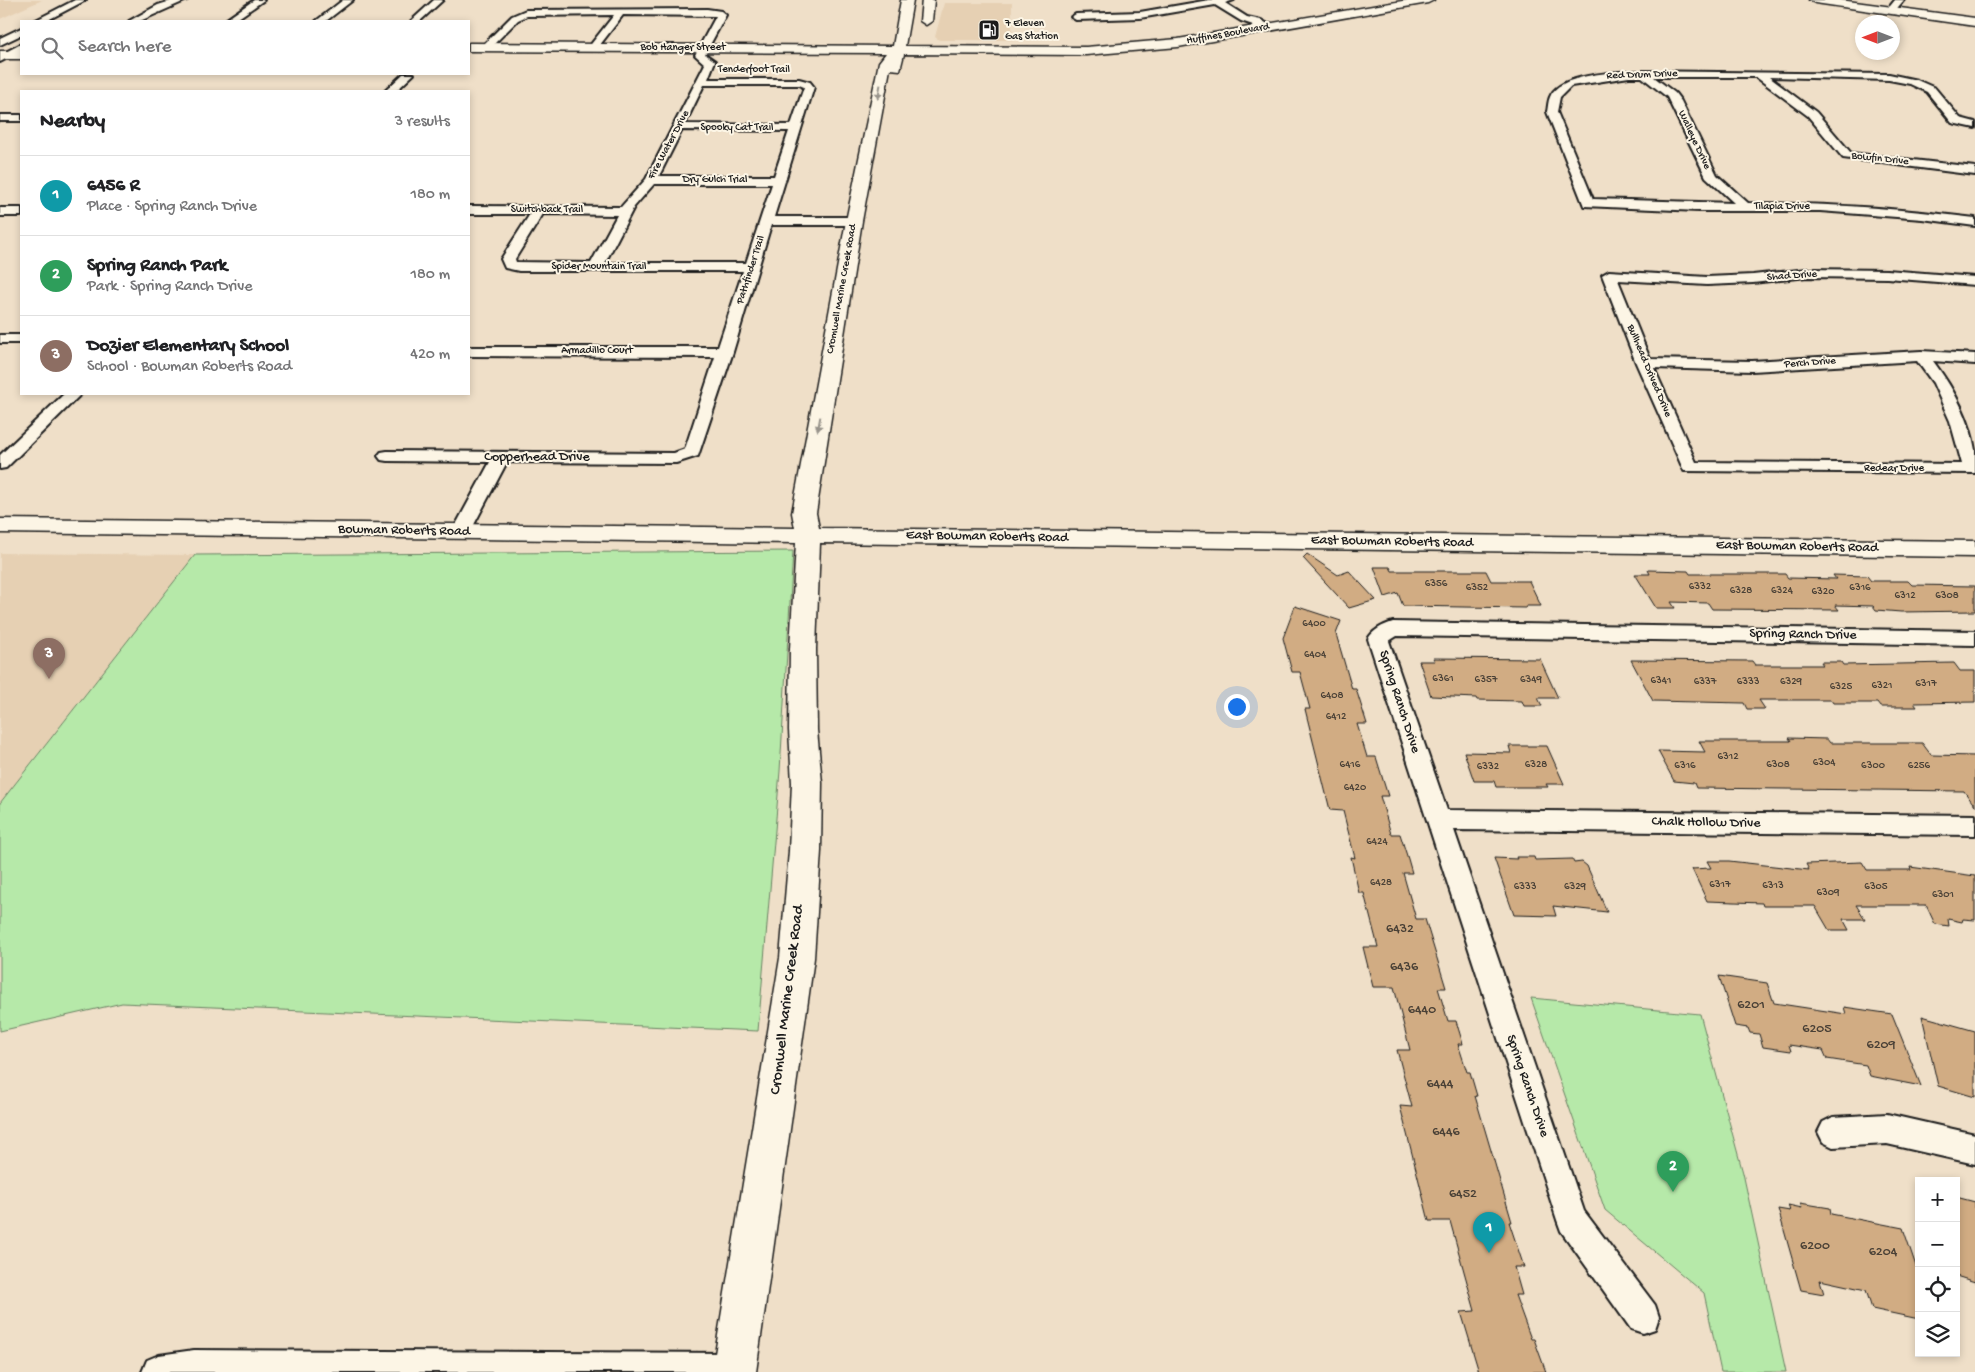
<!DOCTYPE html>
<html lang="en">
<head>
<meta charset="utf-8">
<style>
	:root { --surface:#fff; --page:#f2f2f2; --text:#202124; --muted:#757577; --line:#e0e0e0; --accent:#1c1c1c }
	body { margin:0; font-family:"Gochi Hand",sans-serif; background:var(--page); color:var(--text) }
	.controls { position:absolute; right:15px; bottom:15px; display:grid; overflow:hidden; border-radius:0px; box-shadow:0 2px 8px #0003 }
	.controls button { width:45px; height:45px; display:grid; place-items:center; padding:0; border:0; border-bottom:1px solid var(--line); background:var(--surface); color:var(--text); font:25px sans-serif }
	.compass { position:absolute; left:1855px; top:15px; width:45px; height:45px; border-radius:50%; background:var(--surface); box-shadow:0 2px 8px #0003; rotate:270deg }
	.you { position:absolute; left:1236px; top:706px; width:18px; height:18px; margin:-12px; border:4px solid #fff; border-radius:50%; background:#1a73e8; box-shadow:0 0 0 8px #1a73e833 }
	.badge { display:grid; place-items:center; width:32px; height:32px; border-radius:50%; background:var(--accent); color:#fff; font-size:16px; font-weight:700 }
	.pin { position:absolute; translate:-50% -41px; filter:drop-shadow(0 1px 2px #0008) }
	.pin::after { content:''; position:absolute; top:26px; width:18px; height:15px; background:inherit; clip-path:polygon(0 0,100% 0,50% 100%) }
	.list { margin:0; padding:0; list-style:none }
	h2 { display:flex; justify-content:space-between; align-items:center; height:65px; margin:0; padding:0 20px; font-size:21px }
	h2 small { font-size:16px; font-weight:400; color:var(--muted) }
	.list li { display:grid; grid-template-columns:32px 1fr auto; gap:15px; align-items:center; box-sizing:border-box; height:80px; padding:0 20px; border-top:1px solid var(--line) }
	.list b { display:block; font-size:19px; white-space:nowrap }
	.list p { margin:0; font-size:16px; white-space:nowrap; color:var(--muted) }
	.list em { font-size:16px; font-style:normal; color:var(--muted) }
	.icon { flex:none; width:28px; height:28px; fill:none; stroke:currentColor; stroke-width:2; stroke-linecap:round; stroke-linejoin:round }
	.map { position:relative; flex:none; width:1975px; height:1372px; overflow:hidden }
	.search { position:absolute; background:var(--surface); box-shadow:0 2px 8px #0003; left:20px; top:20px; width:450px; height:55px; display:flex; align-items:center; gap:12px; box-sizing:border-box; padding:0 18px; border-radius:0px; color:var(--muted); font-size:19px }
	.panel { position:absolute; background:var(--surface); box-shadow:0 2px 8px #0003; left:20px; top:90px; width:450px; height:305px; border-radius:0px }
	.map>svg:first-child { display:block }
	.built { fill:#e6d0b3 }
	.green { fill:#b6e9a9; stroke:#698262 }
	.building { fill:#d1ac83; stroke:#1c1c1c }
	.lines { fill:none; stroke-linecap:round; stroke-linejoin:round }
	.street-casing { stroke:#1c1c1c; stroke-width:4 }
	.secondary-casing { stroke:#1c1c1c; stroke-width:3 }
	.street { fill:#fcf5e5; fill-rule:evenodd }
	.secondary { fill:#fcf5e5; fill-rule:evenodd }
	.oneway { fill:#97938b }
	.labels { text-anchor:middle; dominant-baseline:central; stroke-width:4; stroke-linejoin:round; paint-order:stroke }
	.far-poi-label { font-size:11px; fill:#1c1c1c; stroke:#fcf5e5; text-anchor:start }
	.far-street-label { font-size:11px; fill:#1c1c1c; stroke:#fcf5e5 }
	.number-label { font-size:11px; fill:#494036 }
	.street-label { font-size:14px; fill:#1c1c1c; stroke:#fcf5e5 }
	.near-number-label { font-size:14px; fill:#494036 }
	.near-street-label { font-size:16px; fill:#1c1c1c; stroke:#fcf5e5 }
</style>
</head>
<body>
<div class="map">
<svg width="1975" height="1372" viewBox="0 0 1975 1372">
	<rect width="100%" height="100%" fill="#efdfc8"/>
	<filter id="ink" filterUnits="userSpaceOnUse"><feTurbulence type="fractalNoise" baseFrequency=".02" numOctaves="2"/><feDisplacementMap in="SourceGraphic" scale="10" xChannelSelector="R" yChannelSelector="G"/><feConvolveMatrix kernelMatrix="1 2 1 2 8 2 1 2 1" color-interpolation-filters="sRGB"/></filter>
	<g filter="url(#ink)">
		<g class="built">
			<path d="M0,0H42L0,19Z"/>
			<path d="M944,3H1012V40H939L935,37Z"/>
			<path d="M0,553L195,555L0,803Z"/>
		</g>
		<g class="green">
			<path d="M793,551L780,771L758,1031L122,1003L0,1031V803L195,555Z"/>
			<path d="M1531,998L1700,1014L1743,1173L1786,1372H1721L1704,1293L1605,1210Z"/>
		</g>
		<g class="building">
			<path d="M1307,554L1338,575L1349,571L1376,600L1349,608L1303,558Z"/>
			<path d="M1374,567H1390L1392,571H1486L1491,581H1529L1541,606H1526V608L1403,606L1398,593L1385,597Z"/>
			<path d="M1648,570L1688,571L1690,574H1785L1788,578L1836,579L1833,575L1867,576L1871,581H1908L1912,585L1975,586V611L1901,612L1876,610L1873,606L1835,605L1839,610L1712,609L1708,603L1671,602L1675,608H1656L1635,574H1650Z"/>
			<path d="M1295,606L1341,621L1336,634L1352,689H1356L1367,724H1357L1367,757H1376L1383,780L1388,796H1380L1391,834H1400L1408,859L1412,873H1403L1416,919H1425L1446,988H1438L1448,1021H1456L1463,1044H1458L1467,1072H1470L1477,1096H1475L1512,1222H1509L1524,1267H1514L1522,1295H1515L1531,1339H1534L1546,1372H1479L1461,1312L1475,1311L1450,1221H1429L1400,1106L1412,1107L1397,1050H1410L1394,987H1373L1363,947H1378L1364,893H1359L1351,857L1355,858L1343,811L1330,810L1305,709H1310L1300,672H1292L1283,638Z"/>
			<path d="M1433,658L1540,659L1558,698H1538L1542,706H1524L1522,701L1477,700L1476,698L1431,696L1419,661H1435Z"/>
			<path d="M1631,660L1752,661L1755,665H1823L1821,662H1841L1843,665L1954,663L1960,671H1975V702L1914,703L1917,707H1880L1877,703H1833L1831,700H1759L1765,709H1747L1744,703L1653,701Z"/>
			<path d="M1789,738L1827,739L1830,743H1922L1931,755L1975,756V806L1964,791L1696,788L1694,783L1674,781L1658,751L1705,752L1699,741H1791Z"/>
			<path d="M1509,746H1547L1564,784H1546L1548,787H1496L1494,781H1474L1464,752L1511,753Z"/>
			<path d="M1516,857H1534L1535,860L1572,859L1574,863L1582,862L1587,866L1607,912L1553,906L1556,916L1514,915L1494,858L1517,859Z"/>
			<path d="M1707,861H1729L1809,870L1806,864L1862,862L1867,870H1911L1910,867L1975,876V920L1963,919L1962,922L1948,919L1949,926L1935,924L1926,905H1856L1865,919H1843L1849,930H1829L1815,906H1763L1762,903L1707,901L1692,869L1711,868Z"/>
			<path d="M1719,976L1767,983L1774,1003L1846,1014L1844,1007L1892,1014L1921,1086L1870,1076L1866,1065L1827,1059L1823,1050L1789,1045L1791,1051L1763,1047L1759,1034L1750,1033L1748,1028L1735,1026Z"/>
			<path d="M1922,1016L1975,1031V1097L1938,1086Z"/>
			<path d="M1956,1197L1975,1202V1282L1956,1276Z"/>
			<path d="M1800,1203L1830,1208L1831,1214L1903,1228L1919,1275V1319L1872,1309L1866,1290L1820,1280L1824,1294L1801,1290L1778,1209L1790,1211L1788,1205L1802,1208Z"/>
		</g>
		<g class="lines">
			<g class="street-casing">
				<g id="street">
					<path d="M75,0H86L46,21H34Z"/>
					<path d="M174,0H187L140,21H129L158,5Z"/>
					<path d="M254,0H264L234,21H224Z"/>
					<path d="M343,0H353L326,21H316Z"/>
					<path d="M434,0H443L420,21H411Z"/>
					<path d="M1209,0H1234L1225,3L1247,17L1261,20L1273,27L1268,30L1241,21L1215,5L1140,18L1076,20L1071,17L1076,14L1140,12Z"/>
					<path d="M1895,0H1904L1893,13H1887L1886,11Z"/>
					<path d="M707,9L721,11L726,15L705,54L715,61L708,79H799L810,82L814,87L774,217H854L860,221L854,225H771L733,352L698,456L676,463L507,462L468,536L461,538L454,536L452,532L490,462L387,461L381,460L378,456L381,452L387,451L674,453L685,449L715,357L469,356V347H718L743,271H519L505,268L501,259L530,214H469V206L621,207L646,179L705,64L695,55L716,16L623,15L596,50L593,51L588,48L614,15L527,16L518,20L489,49L486,50L481,47L512,16L526,10ZM704,85H799L804,87L791,125L685,124ZM682,130L789,131L774,176H659ZM654,184H772L746,263H605L634,207ZM543,214L617,215L591,263L516,262L515,259Z"/>
					<path d="M21,28V35L0,45V38Z"/>
					<path d="M21,44V51L0,62V55Z"/>
					<path d="M1629,71L1889,74L1917,80L1935,88L1960,118L1975,122V128L1952,123L1927,92L1910,84L1889,80L1769,77L1816,112L1851,153L1975,167V175L1843,158L1808,116L1756,77H1654L1675,93L1681,101L1717,175L1748,203C1824,203 1899,208 1975,218V226L1922,219L1820,211H1699L1584,206L1547,112C1548,107 1548,101 1550,97C1558,75 1609,73 1629,71ZM1629,77H1642L1667,97L1706,177L1734,203L1593,199L1557,112L1560,97L1571,86Z"/>
					<path d="M403,74H414L396,91H385Z"/>
					<rect x="0" y="115" width="21" height="6"/>
					<rect x="0" y="208" width="21" height="8"/>
					<path d="M1807,269L1887,270L1975,277V285L1887,278L1807,277L1753,283L1707,285L1618,280L1650,359L1752,361L1921,351L1975,354V364L1933,361C1952,386 1970,418 1975,450C1975,457 1975,466 1975,473L1684,471L1636,363L1602,275L1609,271L1707,277L1753,275ZM1917,361L1933,383L1950,421L1962,464L1696,462L1654,368L1752,371Z"/>
					<rect x="0" y="335" width="21" height="8"/>
					<path d="M64,394H81L6,468L0,469V455Z"/>
					<path d="M1393,622L1975,631V645L1397,636L1389,641L1447,810L1975,815V835L1454,830L1584,1211L1655,1305L1659,1317L1655,1329L1643,1333L1631,1329L1561,1231L1557,1220L1368,639C1373,630 1383,625 1393,622Z"/>
					<path d="M1887,1114L1975,1134V1164L1887,1144L1833,1147L1823,1142L1818,1132L1823,1122L1833,1117Z"/>
					<path d="M194,1350L735,1353L747,1358L752,1370L751,1372H142L147,1360L159,1355Z"/>
				</g>
			</g>
			<g class="secondary-casing">
				<g id="secondary">
					<path d="M901,0H913L905,46L1086,47L1178,39L1408,0H1434L1428,3L1178,47L1086,55L904,54L900,70L890,69L862,221L816,513L819,528L1975,541V557L820,543L816,649L817,730L822,783L821,851L814,958L756,1372H712L780,958L789,851L792,783L789,730L790,649L796,543L0,533V519L795,528L792,513L846,221L879,62L886,53L469,51V43L893,46Z"/>
					<path d="M922,0H934L932,21L926,25L920,21Z"/>
					<path d="M1809,0H1840L1975,18V26L1815,3Z"/>
					<rect x="0" y="51" width="21" height="8"/>
				</g>
			</g>
			<use href="#street" class="street"/>
			<use href="#secondary" class="secondary"/>
		</g>
		<defs><path id="oneway-solid" d="M-6-.8H1V-3.2L6.5 0L1 3.2V.8H-6Z" transform="scale(1.25)"/></defs>
		<g class="oneway">
			<use href="#oneway-solid" transform="translate(879 92) rotate(101)"/>
			<use href="#oneway-solid" transform="translate(819 424) rotate(100)"/>
		</g>
	</g>
	<defs>
		<g id="fuel-square" transform="scale(1.125)"><rect x="-9" y="-9" width="18" height="18" rx="4" fill="#1c1c1c" stroke="#fcf5e5"/><path d="M-5.5-6h7V0h2V4h1.3V-2.5L3-4.5l.8-.8L6-3V5H2.5V1h-1V6h-7ZM-4.2-4.7v3.2H.2V-4.7Z" fill="#fff"/></g>
	</defs>
	<g fill-rule="evenodd">
		<use href="#fuel-square" x="989" y="30"/>
	</g>
	<g class="labels">
		<g class="far-poi-label">
			<text x="1005" y="24">7 Eleven<tspan x="1005" dy="13">Gas Station</tspan></text>
		</g>
		<g class="far-street-label">
			<text transform="translate(1228 34) rotate(-10)">Huffines Boulevard</text>
			<text x="683" y="48">Bob Hanger Street</text>
			<text x="754" y="70">Tenderfoot Trail</text>
			<text transform="translate(1642 75) rotate(-2)">Red Drum Drive</text>
			<text x="737" y="128">Spooky Cat Trail</text>
			<text transform="translate(1694 140) rotate(65)">Walleye Drive</text>
			<text transform="translate(669 145) rotate(-62)">Fire Water Drive</text>
			<text transform="translate(1880 159) rotate(6)">Bowfin Drive</text>
			<text x="715" y="180">Dry Gulch Trial</text>
			<text x="1782" y="207">Tilapia Drive</text>
			<text x="547" y="210">Switchback Trail</text>
			<text x="599" y="267">Spider Mountain Trail</text>
			<text transform="translate(751 270) rotate(-72)">Pathfinder Trail</text>
			<text transform="translate(1792 276) rotate(-4)">Shad Drive</text>
			<text transform="translate(842 289) rotate(-80)">Cromwell Marine Creek Road</text>
			<text x="597" y="351">Armadillo Court</text>
			<text transform="translate(1810 363) rotate(-4)">Perch Drive</text>
			<text transform="translate(1649 371) rotate(67)">Bullhead Drived Drive</text>
			<text x="1894" y="469">Redear Drive</text>
		</g>
		<g class="number-label">
			<text x="1436" y="584">6356</text>
			<text x="1700" y="587">6332</text>
			<text x="1477" y="588">6352</text>
			<text x="1860" y="588">6316</text>
			<text x="1741" y="591">6328</text>
			<text x="1782" y="591">6324</text>
			<text x="1823" y="592">6320</text>
			<text x="1905" y="596">6312</text>
			<text x="1947" y="596">6308</text>
			<text x="1314" y="624">6400</text>
			<text x="1315" y="655">6404</text>
			<text x="1443" y="679">6361</text>
			<text x="1486" y="680">6357</text>
			<text x="1531" y="680">6349</text>
			<text x="1661" y="681">6341</text>
			<text x="1705" y="682">6337</text>
			<text x="1748" y="682">6333</text>
			<text x="1791" y="682">6329</text>
			<text x="1926" y="684">6317</text>
			<text x="1882" y="686">6321</text>
			<text x="1841" y="687">6325</text>
			<text x="1332" y="696">6408</text>
			<text x="1336" y="717">6412</text>
			<text x="1728" y="757">6312</text>
			<text x="1824" y="763">6304</text>
			<text x="1350" y="765">6416</text>
			<text x="1536" y="765">6328</text>
			<text x="1778" y="765">6308</text>
			<text x="1685" y="766">6316</text>
			<text x="1873" y="766">6300</text>
			<text x="1919" y="766">6256</text>
			<text x="1488" y="767">6332</text>
			<text x="1355" y="788">6420</text>
			<text x="1377" y="842">6424</text>
			<text x="1381" y="883">6428</text>
			<text x="1720" y="885">6317</text>
			<text x="1773" y="886">6313</text>
			<text x="1525" y="887">6333</text>
			<text x="1575" y="887">6329</text>
			<text x="1876" y="887">6305</text>
			<text x="1828" y="893">6309</text>
			<text x="1943" y="895">6301</text>
		</g>
		<g class="street-label">
			<text x="537" y="457">Copperhead Drive</text>
			<text transform="translate(404 531) rotate(1)">Bowman Roberts Road</text>
			<text transform="translate(987 537) rotate(1)">East Bowman Roberts Road</text>
			<text transform="translate(1392 542) rotate(1)">East Bowman Roberts Road</text>
			<text transform="translate(1797 547) rotate(1)">East Bowman Roberts Road</text>
			<text transform="translate(1803 635) rotate(1)">Spring Ranch Drive</text>
			<text transform="translate(1399 702) rotate(72)">Spring Ranch Drive</text>
			<text transform="translate(1706 823) rotate(1)">Chalk Hollow Drive</text>
			<text transform="translate(1527 1086) rotate(71)">Spring Ranch Drive</text>
		</g>
		<g class="near-number-label">
			<text x="1400" y="929">6432</text>
			<text x="1404" y="967">6436</text>
			<text x="1751" y="1005">6201</text>
			<text x="1422" y="1010">6440</text>
			<text x="1817" y="1029">6205</text>
			<text x="1881" y="1045">6209</text>
			<text x="1440" y="1084">6444</text>
			<text x="1446" y="1132">6446</text>
			<text x="1463" y="1194">6452</text>
			<text x="1815" y="1246">6200</text>
			<text x="1883" y="1252">6204</text>
		</g>
		<g class="near-street-label">
			<text transform="translate(788 1000) rotate(-83)">Cromwell Marine Creek Road</text>
		</g>
	</g>
</svg>
<div class="controls">
<button>+</button>
<button>−</button>
<button><svg class="icon" aria-label="locate" viewBox="0 0 24 24"><circle cx="12" cy="12" r="6"/><path d="M12 2v4M12 18v4M2 12h4M18 12h4"/></svg></button>
<button><svg class="icon" aria-label="layers" viewBox="0 0 24 24"><path d="M12 4l9 5-9 5-9-5zM3 14l9 5 9-5"/></svg></button>
</div>
<svg class="compass" viewBox="-18 -18 36 36"><path d="M0-13l5 13h-10z" fill="#e53935"/><path d="M0 13l5-13h-10z" fill="#757577"/></svg>
<div class="you"></div>
<div class="pin badge" style="left:1489px;top:1253px;background:#0f9aa8">1</div>
<div class="pin badge" style="left:1673px;top:1192px;background:#2e9e5b">2</div>
<div class="pin badge" style="left:49px;top:679px;background:#8d6e63">3</div>
<div class="search"><svg class="icon" aria-label="search" viewBox="0 0 24 24"><circle cx="10" cy="10" r="6"/><path d="M15 15l6 6"/></svg>Search here</div>
<section class="panel">
<h2>Nearby<small>3 results</small></h2>
<ul class="list">
<li><span class="badge" style="background:#0f9aa8">1</span><div><b>6456 R</b><p>Place · Spring Ranch Drive</p></div><em>180 m</em></li>
<li><span class="badge" style="background:#2e9e5b">2</span><div><b>Spring Ranch Park</b><p>Park · Spring Ranch Drive</p></div><em>180 m</em></li>
<li><span class="badge" style="background:#8d6e63">3</span><div><b>Dozier Elementary School</b><p>School · Bowman Roberts Road</p></div><em>420 m</em></li>
</ul>
</section>
</div>
</body>
</html>
